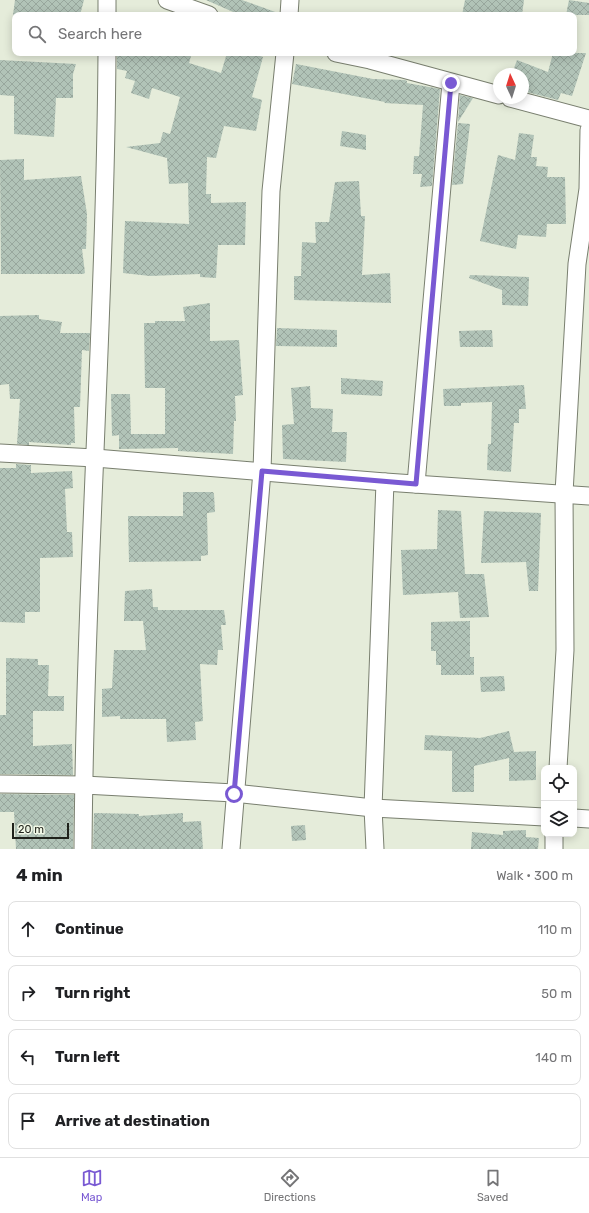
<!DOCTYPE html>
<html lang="en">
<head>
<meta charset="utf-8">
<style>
	:root { --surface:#fff; --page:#f6f6f6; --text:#202124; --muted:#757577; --line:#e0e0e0; --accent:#7959d3 }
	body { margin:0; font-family:Rubik,sans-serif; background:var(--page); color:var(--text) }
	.controls { position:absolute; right:12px; bottom:12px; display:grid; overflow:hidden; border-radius:8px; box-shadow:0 2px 10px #0003 }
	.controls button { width:36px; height:36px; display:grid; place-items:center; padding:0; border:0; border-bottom:1px solid var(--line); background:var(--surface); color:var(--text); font:20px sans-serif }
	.compass { position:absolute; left:493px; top:68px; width:36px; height:36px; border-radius:50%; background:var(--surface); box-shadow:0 2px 10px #0003; rotate:356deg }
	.scale { position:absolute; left:12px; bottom:10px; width:57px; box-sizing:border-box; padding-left:4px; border:2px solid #1f221b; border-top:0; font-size:11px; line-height:14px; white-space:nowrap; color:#1f221b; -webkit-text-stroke:3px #f2f9e7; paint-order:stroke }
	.stop { position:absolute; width:12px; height:12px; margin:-9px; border:3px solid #7959d3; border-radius:50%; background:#fff }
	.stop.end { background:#7959d3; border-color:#fff; box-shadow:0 1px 4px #0008 }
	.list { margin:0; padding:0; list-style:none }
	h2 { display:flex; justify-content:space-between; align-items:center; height:52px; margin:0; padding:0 16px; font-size:17px }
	h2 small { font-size:13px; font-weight:400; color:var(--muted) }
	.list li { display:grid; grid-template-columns:26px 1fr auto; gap:12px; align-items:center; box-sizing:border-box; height:56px; margin:0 8px 8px; padding:0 8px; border:1px solid var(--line); border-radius:8px }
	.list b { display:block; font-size:15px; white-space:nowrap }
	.list em { font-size:13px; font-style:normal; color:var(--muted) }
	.icon { flex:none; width:22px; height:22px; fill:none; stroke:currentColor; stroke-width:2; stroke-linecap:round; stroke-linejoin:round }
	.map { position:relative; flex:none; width:589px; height:849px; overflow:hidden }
	.search { position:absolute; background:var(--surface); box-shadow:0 2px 10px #0003; left:12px; right:12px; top:12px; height:44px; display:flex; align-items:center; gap:10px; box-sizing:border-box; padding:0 14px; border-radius:8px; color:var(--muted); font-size:15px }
	.sheet { height:308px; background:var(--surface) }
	nav { display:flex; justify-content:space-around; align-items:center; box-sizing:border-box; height:56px; border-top:1px solid var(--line); background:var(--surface); font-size:11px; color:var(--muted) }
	nav a { display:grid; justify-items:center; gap:2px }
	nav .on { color:var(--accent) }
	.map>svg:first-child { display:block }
	.building { fill:url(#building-cross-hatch) }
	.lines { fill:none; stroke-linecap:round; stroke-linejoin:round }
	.street-casing { stroke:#797f6f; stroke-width:19 }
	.street { stroke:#fff; stroke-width:17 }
	.route { stroke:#7959d3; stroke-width:5 }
</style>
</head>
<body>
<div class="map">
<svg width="589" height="849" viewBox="0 0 589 849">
	<defs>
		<pattern id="building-cross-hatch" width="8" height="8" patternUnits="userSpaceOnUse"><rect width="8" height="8" fill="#b1c3b7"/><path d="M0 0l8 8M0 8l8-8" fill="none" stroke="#98a79d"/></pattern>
	</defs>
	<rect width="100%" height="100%" fill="#e5ecda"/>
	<g class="building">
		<path d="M15,0H84L80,15H13Z"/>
		<path d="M206,0H242L278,13L277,15H240Z"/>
		<path d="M465,0H524L522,15H462Z"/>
		<path d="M569,0L589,3V15H566Z"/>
		<path d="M117,53H192L189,63L221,73L227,53H251L263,57L252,97L262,100L256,131L224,126L216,158L207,157L206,194H211V203L246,202L245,245H218L216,278L200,277V274L150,276L123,273L125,221L189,224L188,183L169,184L167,158L126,147L160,143L163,132L170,134L180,97L152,88L149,99L131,93L135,81L125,78L127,71L117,69Z"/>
		<path d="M553,53H586L572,96L561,93L558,100L523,91V74H512L517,60L548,72Z"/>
		<path d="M0,60L76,64L73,74V98H56L54,137L14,134V96L0,95Z"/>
		<path d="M296,64L373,79L405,80L407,81V83L440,89L432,186L420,187L422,174H413L414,156H419L423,105L384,103L385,102L292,84Z"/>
		<path d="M460,95L473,98L458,122Z"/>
		<path d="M458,123L470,124L463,184L452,185Z"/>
		<path d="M342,131L366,135V150L340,146Z"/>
		<path d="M519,133L534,135L531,157H537L536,166L548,167L547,177H565L566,224H547L546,237L518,235L516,249L480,241L498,155L515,160Z"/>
		<path d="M24,159V180L81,176L87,214L86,249H82L85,273L83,274H1L0,160Z"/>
		<path d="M359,181L361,216H365L362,275L390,273L391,303L294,300V276H301L302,242L316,243L315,222H329L335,182Z"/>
		<path d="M470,275L529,277L528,306L502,305V290L469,278Z"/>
		<path d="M210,303V341L239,340L243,395L235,396L236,421H234L233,454L178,451V448L119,449V435L112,436L111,394H130L131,434H165V388H145L144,323H155V321H185L183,307Z"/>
		<path d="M39,315V319L62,322L60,333H90L89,351L82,350L80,407H74L75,443H71V445L29,442V445L17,444L20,399H10L9,384L0,385V316Z"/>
		<path d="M277,328L337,330V347L276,346Z"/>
		<path d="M492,330L493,347H460L459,331Z"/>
		<path d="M341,378L383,381L382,396L341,394Z"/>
		<path d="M524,385L526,409H519V423H514L511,472L487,470L488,444H491L492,402L461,403V406H444L443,389Z"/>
		<path d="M310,386L311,408L333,409L332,432H347L346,462L283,459L282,425L294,424L291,388Z"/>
		<path d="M16,464L31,465V473L72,471L73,488L65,489L67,532H72L73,557L40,558V612H25V623L0,622V468H16Z"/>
		<path d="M183,492H213L214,494L215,512L207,513L208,555L201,556V561L129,562L128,516H183Z"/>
		<path d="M438,510L461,511L465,574H484L489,617L460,618L458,592L403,595L401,550L437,549Z"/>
		<path d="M484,511L541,513L538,591H529L526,562L481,563Z"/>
		<path d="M152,589L153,607H158V610H224L226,625H221L223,650H218L217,665L200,664L203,721L195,722L196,740L167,742L166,719H120V716L102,717V689L112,688L114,650H146L143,621H124L125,591Z"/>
		<path d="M470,621V657H474V675H441V665H436V651H431V622Z"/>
		<path d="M6,658L38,659V665H49L48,696H64V711H33V746L72,744L73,775L0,774V715H6Z"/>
		<path d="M504,676L505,691L481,692L480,677Z"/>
		<path d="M509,731L514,752L536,751V780L509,781V758L474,766V792H452V751L424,750L425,735L480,738Z"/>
		<path d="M0,794L74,795L73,849H16L14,812H0Z"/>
		<path d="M94,813L139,814V816L183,813V822L201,821L203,849H93Z"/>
		<path d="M305,825L306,840L292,841L291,826Z"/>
		<path d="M526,830V837L539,838L538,849H471L472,832L503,835V831Z"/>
	</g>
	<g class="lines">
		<g class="street-casing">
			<g id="street">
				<path d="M167,0L209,15"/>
				<path d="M107,15V0"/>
				<path d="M289,15L290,0"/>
				<path d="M336,53L370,60L499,95"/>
				<path d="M510,98L589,119"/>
				<path d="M0,453L95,458L385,482L589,496"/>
				<path d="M416,484L451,83"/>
				<path d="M558,768L565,650L564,493L577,264L588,189L589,130"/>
				<path d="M0,784L84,785L234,793L373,808L544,817"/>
				<path d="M574,818L589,819"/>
				<path d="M554,834V849"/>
				<path d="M83,849C85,584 105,318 107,53"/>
				<path d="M231,849L262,471L271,191L285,53"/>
				<path d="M375,849L373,808L385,482"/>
			</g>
		</g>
		<use href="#street" class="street"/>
	</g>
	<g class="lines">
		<path class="route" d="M234,794L262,471L416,484L451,83"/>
	</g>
</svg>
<div class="controls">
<button><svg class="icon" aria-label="locate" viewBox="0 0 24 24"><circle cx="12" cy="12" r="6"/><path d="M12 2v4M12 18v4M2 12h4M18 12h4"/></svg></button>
<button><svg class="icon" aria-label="layers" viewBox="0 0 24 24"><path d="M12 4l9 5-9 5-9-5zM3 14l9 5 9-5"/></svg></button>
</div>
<svg class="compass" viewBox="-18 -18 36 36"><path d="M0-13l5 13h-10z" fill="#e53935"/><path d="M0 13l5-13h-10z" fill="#757577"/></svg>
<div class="scale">20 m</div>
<div class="stop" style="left:234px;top:794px"></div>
<div class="stop end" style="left:451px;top:83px"></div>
<div class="search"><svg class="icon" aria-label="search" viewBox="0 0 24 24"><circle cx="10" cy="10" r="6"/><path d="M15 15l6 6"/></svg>Search here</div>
</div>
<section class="sheet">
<h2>4 min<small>Walk · 300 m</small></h2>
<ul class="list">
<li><svg class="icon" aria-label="ahead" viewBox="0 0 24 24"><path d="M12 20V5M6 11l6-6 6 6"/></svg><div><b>Continue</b></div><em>110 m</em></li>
<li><svg class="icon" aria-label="right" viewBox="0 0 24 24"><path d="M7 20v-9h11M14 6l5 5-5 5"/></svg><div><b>Turn right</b></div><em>50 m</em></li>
<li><svg class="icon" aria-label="left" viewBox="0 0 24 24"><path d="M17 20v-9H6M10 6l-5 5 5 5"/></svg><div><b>Turn left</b></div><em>140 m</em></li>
<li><svg class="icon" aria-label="arrive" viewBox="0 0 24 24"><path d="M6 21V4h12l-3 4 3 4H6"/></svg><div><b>Arrive at destination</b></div></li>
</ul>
</section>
<nav>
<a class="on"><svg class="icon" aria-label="map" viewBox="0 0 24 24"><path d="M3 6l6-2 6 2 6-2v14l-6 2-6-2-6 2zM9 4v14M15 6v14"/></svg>Map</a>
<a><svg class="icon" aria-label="directions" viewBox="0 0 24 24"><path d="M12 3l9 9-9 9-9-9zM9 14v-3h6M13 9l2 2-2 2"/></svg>Directions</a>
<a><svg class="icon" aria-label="saved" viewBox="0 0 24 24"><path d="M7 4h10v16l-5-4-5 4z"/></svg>Saved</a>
</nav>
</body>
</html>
